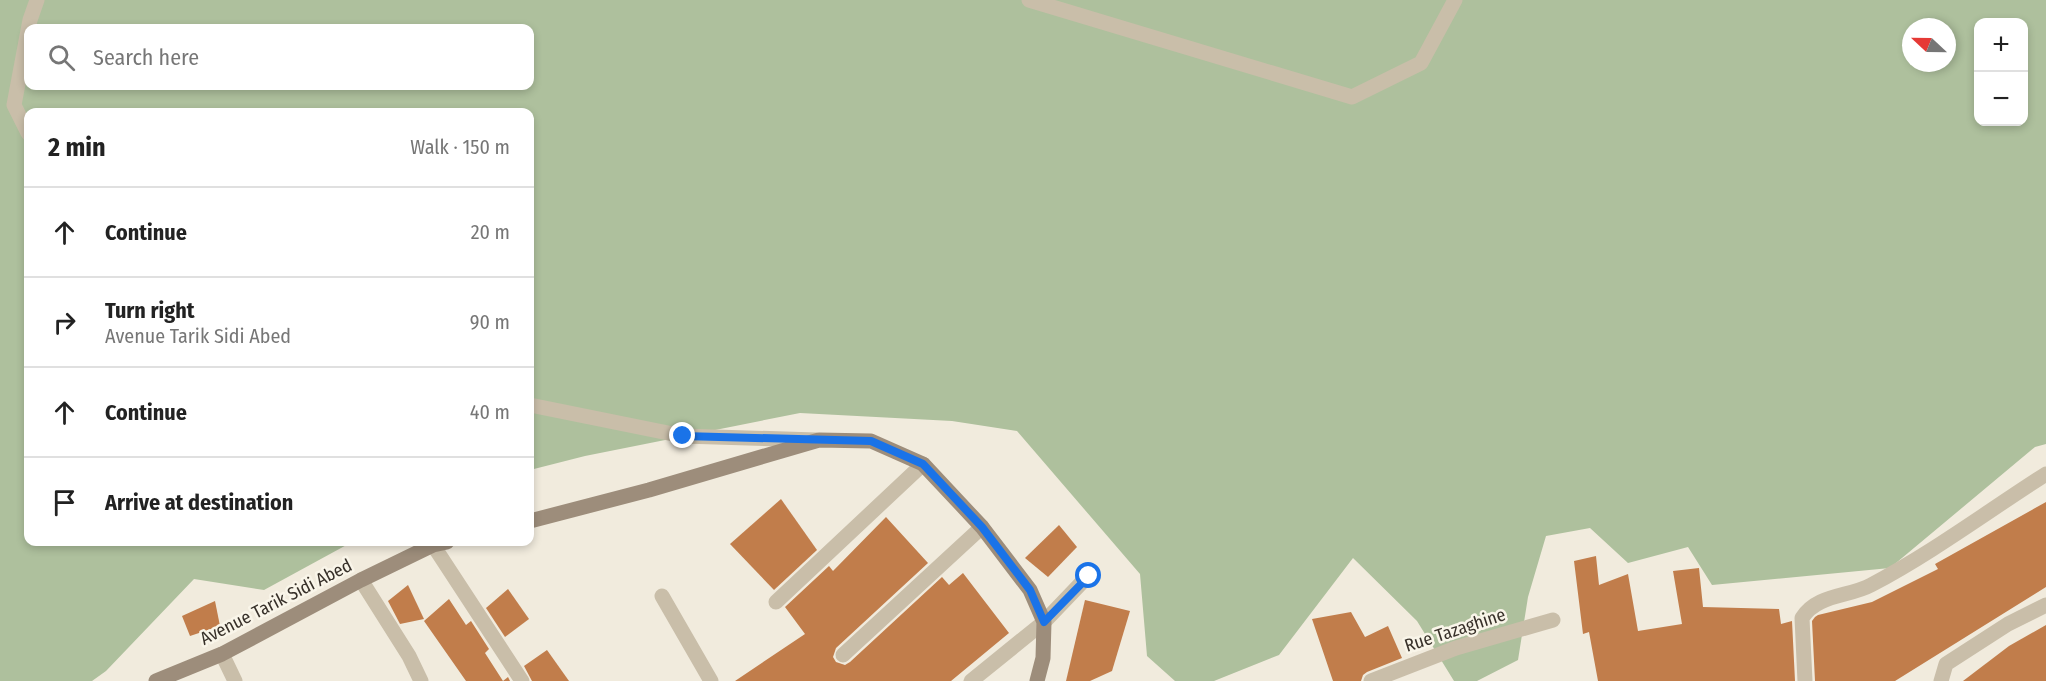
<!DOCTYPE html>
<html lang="en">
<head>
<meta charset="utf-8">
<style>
	:root { --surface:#fff; --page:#f6f6f6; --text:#222; --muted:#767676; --line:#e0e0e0 }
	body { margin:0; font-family:"Fira Sans Condensed",sans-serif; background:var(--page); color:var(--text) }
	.controls { position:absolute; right:18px; top:18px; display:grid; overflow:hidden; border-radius:12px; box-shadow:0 3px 9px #0003 }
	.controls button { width:54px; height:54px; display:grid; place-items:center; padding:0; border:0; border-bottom:2px solid var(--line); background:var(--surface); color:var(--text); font:30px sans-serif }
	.compass { position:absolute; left:1902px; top:18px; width:54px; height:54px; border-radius:50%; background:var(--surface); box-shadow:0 3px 9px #0003; rotate:292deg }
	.stop { position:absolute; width:18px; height:18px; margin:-14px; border:4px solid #1a73e8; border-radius:50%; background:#fff }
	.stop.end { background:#1a73e8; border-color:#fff; box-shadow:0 2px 6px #0008 }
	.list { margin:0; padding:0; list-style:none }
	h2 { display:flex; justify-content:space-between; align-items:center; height:78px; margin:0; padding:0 24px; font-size:26px }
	h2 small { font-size:20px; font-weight:400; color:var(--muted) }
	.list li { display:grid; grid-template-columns:39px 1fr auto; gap:18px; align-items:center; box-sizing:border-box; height:90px; padding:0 24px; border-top:2px solid var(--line) }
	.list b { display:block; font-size:22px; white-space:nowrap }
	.list p { margin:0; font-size:20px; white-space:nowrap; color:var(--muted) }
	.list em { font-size:20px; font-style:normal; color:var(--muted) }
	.icon { flex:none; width:33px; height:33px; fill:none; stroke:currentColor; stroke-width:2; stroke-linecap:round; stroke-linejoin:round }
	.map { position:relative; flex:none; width:2046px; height:681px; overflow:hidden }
	.search { position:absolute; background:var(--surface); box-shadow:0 3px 9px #0003; left:24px; top:24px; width:510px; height:66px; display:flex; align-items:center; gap:15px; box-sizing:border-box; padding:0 21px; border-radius:12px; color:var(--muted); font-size:22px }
	.panel { position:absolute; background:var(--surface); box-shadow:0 3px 9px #0003; left:24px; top:108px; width:510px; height:438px; border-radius:12px }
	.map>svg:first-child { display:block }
	.green { fill:#aec09d; fill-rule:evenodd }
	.building { fill:#c17d4b }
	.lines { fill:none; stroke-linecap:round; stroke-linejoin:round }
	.street { stroke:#c9bea9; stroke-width:15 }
	.secondary { stroke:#9d8d7b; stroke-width:15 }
	.route { stroke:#1a73e8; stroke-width:8 }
	.labels { text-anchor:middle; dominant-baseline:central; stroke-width:5; stroke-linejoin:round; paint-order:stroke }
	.street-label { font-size:18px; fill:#373029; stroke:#f9f5e9 }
</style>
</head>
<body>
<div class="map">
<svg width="2046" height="681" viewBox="0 0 2046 681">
	<rect width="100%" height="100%" fill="#f1ebdd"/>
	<path class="green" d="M0,0H2046V444L2035,447L1890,568L1712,585L1688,547L1628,563L1590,528L1546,536L1528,597L1518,660L1477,681H1454L1417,621L1353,558L1279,655L1214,681H1175L1147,656L1140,574L1017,431L952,421L800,413L585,456L530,470V112H28V542H352L264,590L194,579L106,671L92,681H0ZM1978,22H2024V122H1978ZM1911,27H1947V63H1911ZM28,28H530V86H28Z"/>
	<g class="building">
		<path d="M781,499L817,550L774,590L730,544Z"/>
		<path d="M2046,502V587L1895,681H1815L1812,621L1815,617L1818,615L1872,602L1938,569L1935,564Z"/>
		<path d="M886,517L928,563L836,648L833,657L836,662L845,665L850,662L942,577L949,585L963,573L1009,633L951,681H735L805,634L785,607L829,566L833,571Z"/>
		<path d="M1059,525L1077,547L1048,577L1025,558Z"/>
		<path d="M1596,556L1599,585L1628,574L1638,631L1682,624L1673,571L1699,568L1703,607L1779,609L1781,624L1792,621L1795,681H1598L1589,632L1583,634L1574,561Z"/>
		<path d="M408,585L424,619L400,624L388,601Z"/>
		<path d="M508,589L529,619L505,637L486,608Z"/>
		<path d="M449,599L466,625L471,621L489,649L485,653L503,681L508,677L510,681H466L424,621Z"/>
		<path d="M1085,600L1130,611L1112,671L1090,681H1066Z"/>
		<path d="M215,601L220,626L190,636L182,616Z"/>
		<path d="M1351,612L1365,637L1388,626L1402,658L1367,672L1363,675L1361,681H1333L1312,619Z"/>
		<path d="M2046,625V681H1963L2009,646Z"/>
		<path d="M547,650L569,681H532L524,666Z"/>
	</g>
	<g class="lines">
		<g class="street">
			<path d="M1029,0L1352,97L1421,63L1455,0"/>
			<path d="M28,133L14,105L30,20L37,0"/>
			<path d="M530,405L683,436L816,440"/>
			<path d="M433,545L522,681"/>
			<path d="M361,580L409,656L421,681"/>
			<path d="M662,596L711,681"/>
			<path d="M776,602L923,464"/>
			<path d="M222,654L235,681"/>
			<path d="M843,655L982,527"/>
			<path d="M971,681L1044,622L1088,576"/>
			<path d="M1371,681L1456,648L1553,620"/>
			<path d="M1805,681L1802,618C1817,594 1849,597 1871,585C1932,553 1988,511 2046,474"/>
			<path d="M1941,681L1946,664L2008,624L2046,605"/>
		</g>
		<g class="secondary">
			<path d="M530,521L649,490L819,440L871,441L923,464L982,527L1030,590L1044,622L1043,658L1037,681"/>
			<path d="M156,681L222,654L361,580L433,545L447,542"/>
		</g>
	</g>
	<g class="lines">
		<path class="route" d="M683,436L871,441L923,464L982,527L1030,590L1044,622L1089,576"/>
	</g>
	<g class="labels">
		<g class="street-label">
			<text transform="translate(276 602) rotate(-27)">Avenue Tarik Sidi Abed</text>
			<text transform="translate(1455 630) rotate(-18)">Rue Tazaghine</text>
		</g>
	</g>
</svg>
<div class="controls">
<button>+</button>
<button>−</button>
</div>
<svg class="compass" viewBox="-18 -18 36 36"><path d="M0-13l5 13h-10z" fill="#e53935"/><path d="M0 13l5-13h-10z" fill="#767676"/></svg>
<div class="stop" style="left:1089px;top:576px"></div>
<div class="stop end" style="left:683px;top:436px"></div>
<div class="search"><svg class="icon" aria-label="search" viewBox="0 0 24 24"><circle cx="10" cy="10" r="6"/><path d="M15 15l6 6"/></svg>Search here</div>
<section class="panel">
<h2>2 min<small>Walk · 150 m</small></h2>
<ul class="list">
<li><svg class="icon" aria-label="ahead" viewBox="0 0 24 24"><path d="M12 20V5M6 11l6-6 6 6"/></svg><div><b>Continue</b></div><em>20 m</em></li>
<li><svg class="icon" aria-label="right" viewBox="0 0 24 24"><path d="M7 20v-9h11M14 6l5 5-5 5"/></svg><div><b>Turn right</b><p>Avenue Tarik Sidi Abed</p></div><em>90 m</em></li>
<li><svg class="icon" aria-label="ahead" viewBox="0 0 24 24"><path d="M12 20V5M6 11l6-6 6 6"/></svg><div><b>Continue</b></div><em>40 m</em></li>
<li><svg class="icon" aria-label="arrive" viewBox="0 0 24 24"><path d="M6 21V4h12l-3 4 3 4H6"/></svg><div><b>Arrive at destination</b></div></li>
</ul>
</section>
</div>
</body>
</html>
